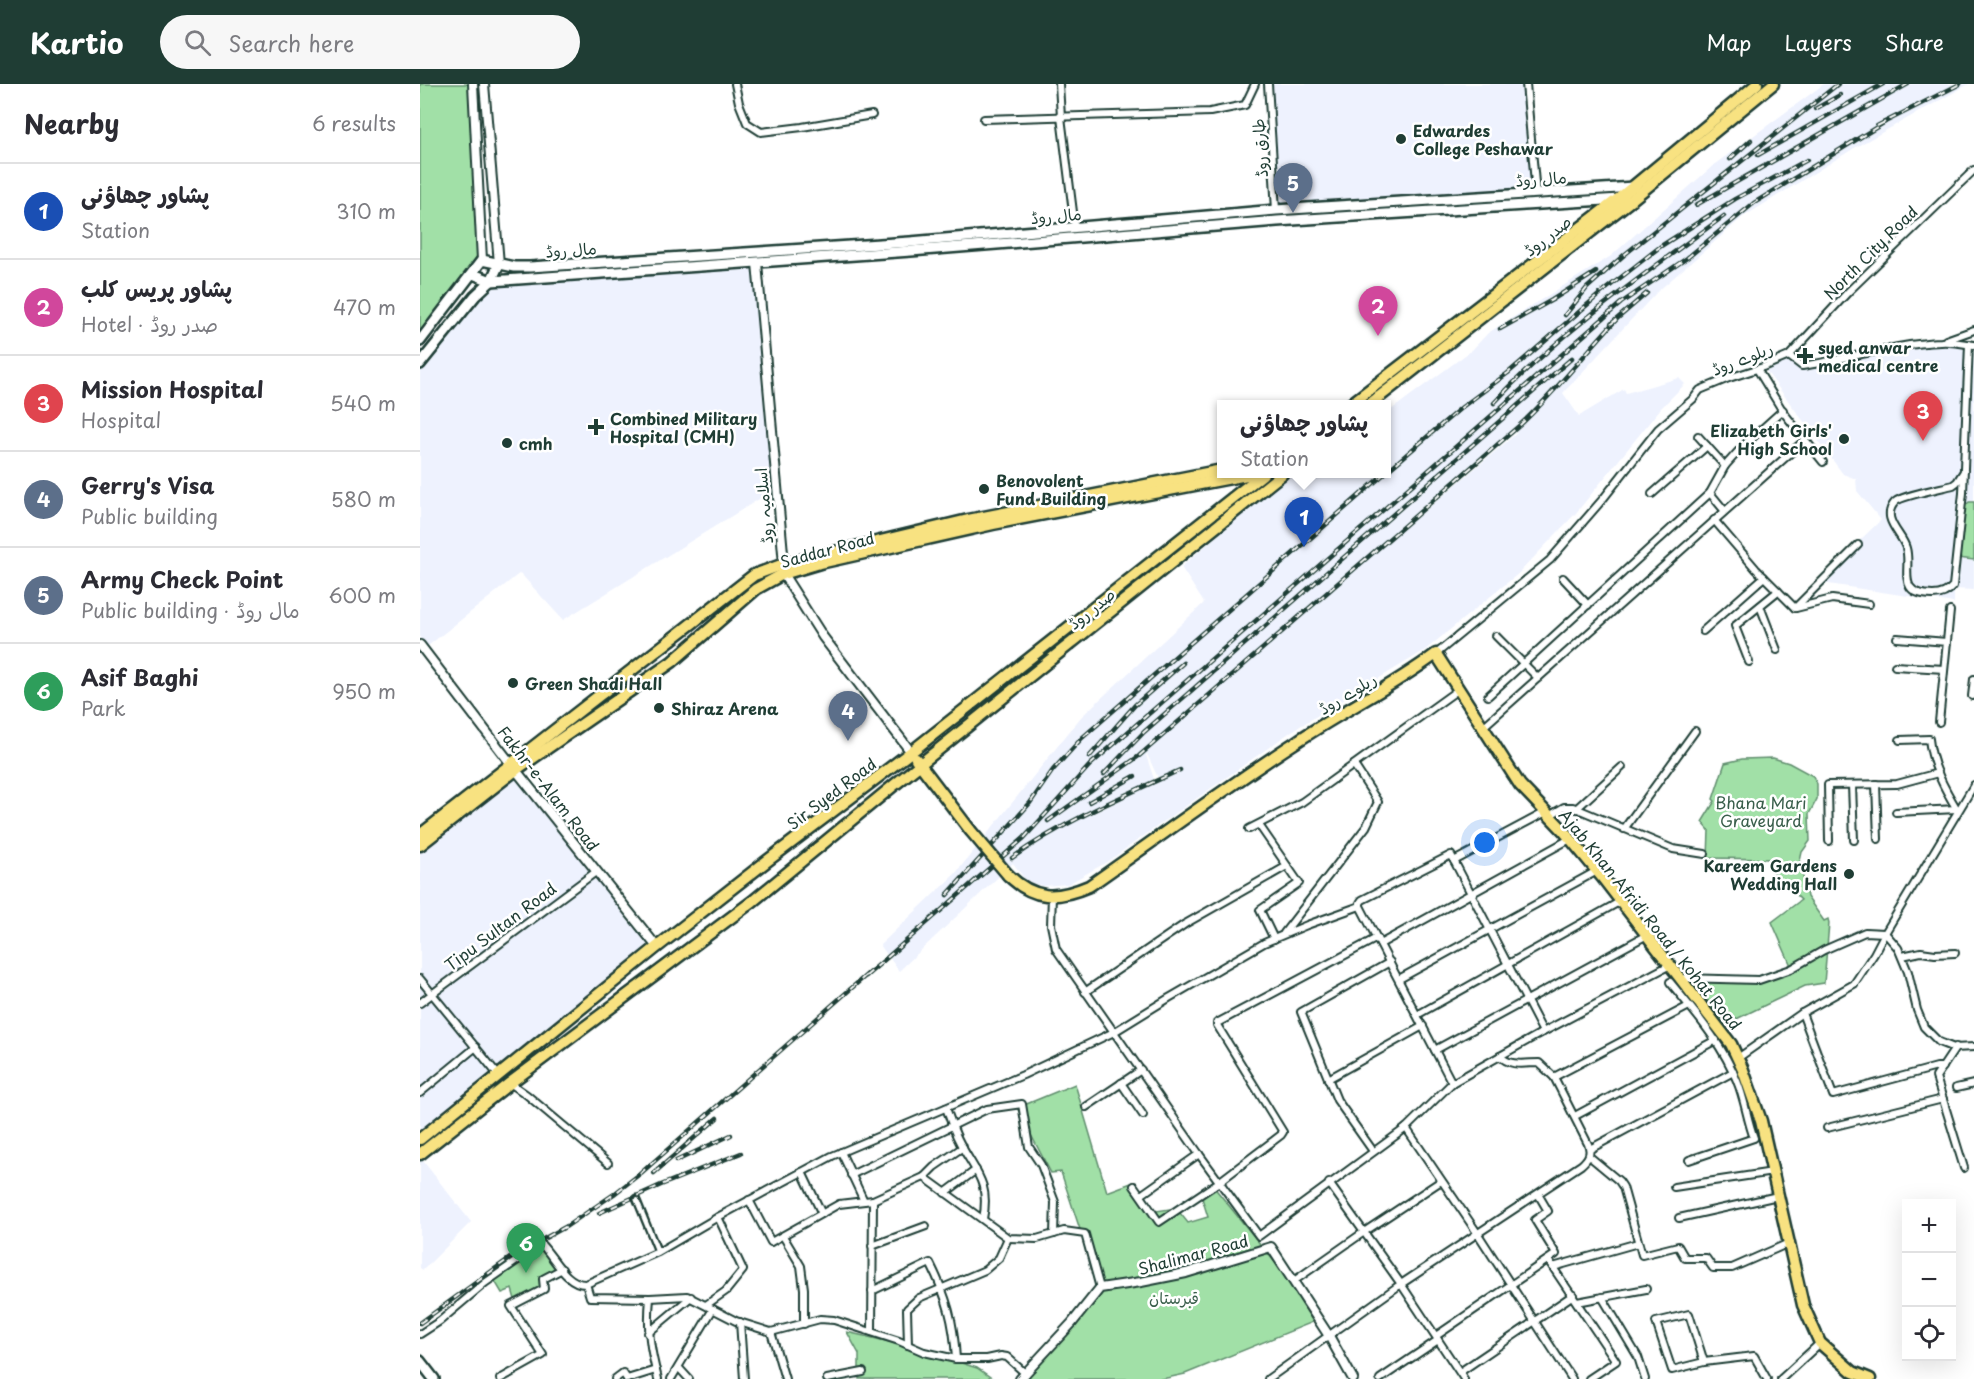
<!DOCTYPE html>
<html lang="en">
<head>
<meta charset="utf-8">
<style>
	:root { --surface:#fff; --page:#f7f7f7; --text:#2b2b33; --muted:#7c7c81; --line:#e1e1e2; --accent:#1f3d34 }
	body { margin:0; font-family:"Playpen Sans","Playpen Sans Arabic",sans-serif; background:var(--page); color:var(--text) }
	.controls { position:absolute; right:18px; bottom:18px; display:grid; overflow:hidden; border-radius:0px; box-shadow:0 6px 24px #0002 }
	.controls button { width:54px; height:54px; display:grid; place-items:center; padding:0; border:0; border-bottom:2px solid var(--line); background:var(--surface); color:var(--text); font:30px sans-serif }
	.you { position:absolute; left:1065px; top:759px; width:21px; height:21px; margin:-15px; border:4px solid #fff; border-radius:50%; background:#1a73e8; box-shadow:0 0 0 9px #1a73e833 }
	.badge { display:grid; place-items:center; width:39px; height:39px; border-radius:50%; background:var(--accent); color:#fff; font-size:20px; font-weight:700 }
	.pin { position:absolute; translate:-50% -50px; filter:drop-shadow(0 2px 3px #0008) }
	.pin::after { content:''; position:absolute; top:32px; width:21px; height:18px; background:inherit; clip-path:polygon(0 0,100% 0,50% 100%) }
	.popup { position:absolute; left:797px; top:316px; width:174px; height:78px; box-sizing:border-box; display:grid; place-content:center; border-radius:0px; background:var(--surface); filter:drop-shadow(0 2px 4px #0005); font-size:20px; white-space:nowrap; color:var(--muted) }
	.popup b { font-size:22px; color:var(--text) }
	.popup::after { content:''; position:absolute; left:50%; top:100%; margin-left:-12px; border:12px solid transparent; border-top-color:var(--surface) }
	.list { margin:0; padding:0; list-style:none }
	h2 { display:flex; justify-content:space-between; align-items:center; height:78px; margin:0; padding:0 24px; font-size:26px }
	h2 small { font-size:20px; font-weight:400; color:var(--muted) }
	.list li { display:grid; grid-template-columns:39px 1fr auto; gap:18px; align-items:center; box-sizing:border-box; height:96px; padding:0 24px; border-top:2px solid var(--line) }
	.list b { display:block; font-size:22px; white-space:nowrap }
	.list p { margin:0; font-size:20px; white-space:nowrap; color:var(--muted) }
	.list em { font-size:20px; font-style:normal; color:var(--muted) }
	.icon { flex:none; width:33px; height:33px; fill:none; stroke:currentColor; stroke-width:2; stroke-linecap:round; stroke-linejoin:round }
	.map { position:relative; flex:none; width:1554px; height:1295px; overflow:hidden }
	header { display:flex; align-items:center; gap:36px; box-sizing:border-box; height:84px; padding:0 30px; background:var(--accent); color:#fff }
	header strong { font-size:28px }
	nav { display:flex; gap:33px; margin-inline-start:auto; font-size:21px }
	.search { width:420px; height:54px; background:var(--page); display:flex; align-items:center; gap:15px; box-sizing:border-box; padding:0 21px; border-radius:33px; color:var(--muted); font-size:22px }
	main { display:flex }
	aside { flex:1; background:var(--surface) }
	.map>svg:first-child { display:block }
	.built { fill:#eef2fe; fill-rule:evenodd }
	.green { fill:#a1e0a7; stroke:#608e6e; stroke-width:1.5 }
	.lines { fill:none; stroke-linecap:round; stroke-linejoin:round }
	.pedestrian-casing { stroke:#1f3d34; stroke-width:9 }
	.minor-casing { stroke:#1f3d34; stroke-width:10 }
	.tertiary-casing { stroke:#1f3d34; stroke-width:12 }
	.secondary-casing { stroke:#1f3d34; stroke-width:14 }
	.primary-casing { stroke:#1f3d34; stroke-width:15 }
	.pedestrian { stroke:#fff; stroke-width:4.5 }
	.minor { stroke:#fff; stroke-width:6 }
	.tertiary { stroke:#fff; stroke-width:8 }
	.secondary { stroke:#fff; stroke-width:9 }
	.primary { stroke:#f8e281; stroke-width:10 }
	.rail-casing { stroke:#1f3d34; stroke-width:4.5 }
	.rail { stroke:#fff; stroke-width:2; stroke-dasharray:7; stroke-linecap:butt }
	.primary-bridge-casing { stroke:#1f3d34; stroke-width:15; stroke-linecap:butt }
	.primary-bridge { stroke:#f8e281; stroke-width:10 }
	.poi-dot { fill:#1f3d34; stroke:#fff; stroke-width:2 }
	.labels { text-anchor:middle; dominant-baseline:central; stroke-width:5; stroke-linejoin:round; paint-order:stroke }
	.poi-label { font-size:16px; font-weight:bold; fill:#1f3d34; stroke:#fff; text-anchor:start }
	.street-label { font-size:16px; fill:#1f3d34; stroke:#fff }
	.park-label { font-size:16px; fill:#395e4b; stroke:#fff }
</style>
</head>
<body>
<header>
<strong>Kartio</strong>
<div class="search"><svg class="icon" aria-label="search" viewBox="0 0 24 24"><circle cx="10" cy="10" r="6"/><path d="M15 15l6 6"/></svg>Search here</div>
<nav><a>Map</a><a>Layers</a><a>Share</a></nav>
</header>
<main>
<aside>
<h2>Nearby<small>6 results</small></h2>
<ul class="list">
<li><span class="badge" style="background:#1a4fb4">1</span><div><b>پشاور چھاؤنی</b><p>Station</p></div><em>310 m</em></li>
<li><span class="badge" style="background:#d1479c">2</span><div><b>پشاور پریس کلب</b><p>Hotel · صدر روڈ</p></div><em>470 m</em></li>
<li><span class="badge" style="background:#e0444e">3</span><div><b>Mission Hospital</b><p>Hospital</p></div><em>540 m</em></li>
<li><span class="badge" style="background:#5c6f8a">4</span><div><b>Gerry's Visa</b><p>Public building</p></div><em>580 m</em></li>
<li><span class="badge" style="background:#5c6f8a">5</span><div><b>Army Check Point</b><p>Public building · مال روڈ</p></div><em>600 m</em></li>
<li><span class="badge" style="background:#2e9e5b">6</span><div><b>Asif Baghi</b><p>Park</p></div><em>950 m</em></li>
</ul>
</aside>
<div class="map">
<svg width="1554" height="1295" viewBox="0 0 1554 1295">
	<rect width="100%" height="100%" fill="#fff"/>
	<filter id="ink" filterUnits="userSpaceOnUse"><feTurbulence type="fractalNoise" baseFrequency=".0167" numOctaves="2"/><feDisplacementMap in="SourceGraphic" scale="12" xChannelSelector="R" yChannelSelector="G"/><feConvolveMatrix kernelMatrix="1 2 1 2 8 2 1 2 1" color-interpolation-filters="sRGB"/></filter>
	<g filter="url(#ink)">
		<g class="built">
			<path d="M848,0H1106L1116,110L856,126Z"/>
			<path d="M1404,0H1549L1436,63L1323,133L1237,208L1143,309L1159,332L1204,305L1206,309L1259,294L1265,300L1241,324L1156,429L1099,489L1004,567L872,647L687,778L648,800L623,802L612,799L604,794L593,779L479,887L460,861L535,790L661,633L784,519L761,483L869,390H966L967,329L1052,266L1068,249L1191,172L1295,80ZM1096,348L1097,349L987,442L1010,421ZM727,670L739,696L667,733L734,695L726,671Z"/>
			<path d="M337,179L357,404L143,536L100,489L4,565L0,561V283L71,197Z"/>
			<path d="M1524,257L1554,261V506L1534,505V519L1402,499L1441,465L1437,459L1461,436L1437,407L1436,395L1423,390L1343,283L1369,272L1382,282Z"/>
			<path d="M97,685L237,863L0,1055V761Z"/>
			<path d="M0,1073L51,1138L3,1186L0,1184Z"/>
		</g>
		<g class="green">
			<path d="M0,0H52L62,176L0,255Z"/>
			<path d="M1549,418H1554V476L1538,474L1544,423Z"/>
			<path d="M1353,674L1369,679L1393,692L1397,700V715L1389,730L1390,757L1382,768L1380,777L1387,813L1404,837L1408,835L1409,839L1404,899L1385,902L1306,940L1267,890L1276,893L1339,896L1372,884L1352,838L1381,816L1353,788L1354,775L1288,774L1289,746L1282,738L1295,717L1293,715L1305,679L1322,675Z"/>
			<path d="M655,1000L687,1108L714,1098L730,1128L756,1124L768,1139L788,1133L782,1114L793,1102L862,1187L893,1238L765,1290L742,1295H596L627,1266L680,1206L641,1088L631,1089L597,1024Z"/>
			<path d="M119,1162L142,1185L121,1194V1206L96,1219L92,1205L82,1209L73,1194Z"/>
			<path d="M427,1248L491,1263L557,1284L573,1295H439V1270Z"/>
		</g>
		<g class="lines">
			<g class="pedestrian-casing">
				<path id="pedestrian" d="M216,1114L238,1168"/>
			</g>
			<g class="minor-casing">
				<g id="minor">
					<path d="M315,0L319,19L327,39L341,48L382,43L452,31"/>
					<path d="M639,0L641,33L655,144"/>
					<path d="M848,0L856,126"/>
					<path d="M1106,0L1116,110"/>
					<path d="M564,35L790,28L825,21L835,0"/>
					<path d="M1526,256L1554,246"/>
					<path d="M1369,272L1382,282C1429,275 1474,260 1521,258C1532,257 1543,260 1554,261"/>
					<path d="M1337,285L1364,329L1403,378"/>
					<path d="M1278,352L1305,382"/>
					<path d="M1544,387L1537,398L1533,401C1522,404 1481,412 1475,418C1460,435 1482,449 1486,464C1492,485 1475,511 1513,511C1520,511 1528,508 1533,502L1543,409L1549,260"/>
					<path d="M1290,409L1304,426"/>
					<path d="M1232,410L1287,362"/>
					<path d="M1294,436L1336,485L1375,524"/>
					<path d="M1143,494L1168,521"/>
					<path d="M1340,522L1357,566"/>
					<path d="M1375,524L1438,461"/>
					<path d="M1376,524L1412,515L1449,520"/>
					<path d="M1283,547L1344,493"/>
					<path d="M1076,552L1118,594"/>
					<path d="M1477,554L1527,558"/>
					<path d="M1016,570L1130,476L1183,415L1238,345L1273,315L1280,306L1309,294L1343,283L1369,272L1428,208L1554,86"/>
					<path d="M1329,578L1315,542L1358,507"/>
					<path d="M1475,582L1524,585"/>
					<path d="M1068,612L1290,409L1305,382L1323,362L1363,326"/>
					<path d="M1552,612L1554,595"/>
					<path d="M1519,638L1530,527"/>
					<path d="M1063,643L1385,356"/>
					<path d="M1480,656L1509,655C1512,682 1524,704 1538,727"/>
					<path d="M1456,700L1458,755"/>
					<path d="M1432,701L1434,756"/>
					<path d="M1156,725L1202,683"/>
					<path d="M1476,728L1537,725"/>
					<path d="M1129,732L1144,723H1153L1253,765L1285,770"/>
					<path d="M839,741L879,799L840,826L854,855"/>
					<path d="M829,745L882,718L1039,605"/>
					<path d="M1204,745L1275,647"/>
					<path d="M1409,757L1408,701L1477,700L1518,689"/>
					<path d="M1034,777L1126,728"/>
					<path d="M632,812L631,841L636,865L779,1070L839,1152L986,1044L1032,999L1123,948L1250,881"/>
					<path d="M864,849L946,743L958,718L934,681"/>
					<path d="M960,860L1150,755"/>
					<path d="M1482,872L1501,868L1515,870L1535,869"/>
					<path d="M1260,894L1339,896L1371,885L1404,866L1445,848L1465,849L1478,864L1488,888L1497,926L1504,943L1519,958L1534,964L1554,963"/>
					<path d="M0,895L79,992"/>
					<path d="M979,895L1177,787"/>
					<path d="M1250,898C1275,929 1302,959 1317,997C1325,1016 1327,1036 1334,1054L1269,1076"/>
					<path d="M665,908L765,840L867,782"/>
					<path d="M0,919L177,787"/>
					<path d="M1382,929L1413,1011L1517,983H1523"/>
					<path d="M997,931L1201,817"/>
					<path d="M1536,963L1516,993L1544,1084"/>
					<path d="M1015,966L1227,851"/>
					<path d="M1318,974L1382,929L1434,900L1454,870L1465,849L1554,701"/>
					<path d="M1134,993L1269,922"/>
					<path d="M908,995L1003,942"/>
					<path d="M90,999L107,1011L188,1079"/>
					<path d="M701,999L723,1031"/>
					<path d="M1032,999L940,822V819L942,816L1031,771L1123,948"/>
					<path d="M1536,1004L1554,1000"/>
					<path d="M0,1009L56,963"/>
					<path d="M666,1023L721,986"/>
					<path d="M526,1024C530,1034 533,1045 538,1055C553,1086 571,1097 563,1135"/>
					<path d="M1155,1032L1296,956"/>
					<path d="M986,1044L1058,1150L1152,1295"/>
					<path d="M1407,1044L1523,1015"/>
					<path d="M1170,1065L1313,988"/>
					<path d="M953,1067L917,1016L881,928L970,878"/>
					<path d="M421,1068L444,1117"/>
					<path d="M1169,1072L1199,1097L1203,1103L1222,1171L1258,1162L1265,1174H1286L1293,1184H1312L1369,1159"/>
					<path d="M382,1088L402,1130"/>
					<path d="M431,1091L567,1025L602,1020L609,1063L621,1081L635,1118L634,1150"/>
					<path d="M504,1093L514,1083L543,1063"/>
					<path d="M909,1099L981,1200L1044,1295"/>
					<path d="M714,1102L739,1138L799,1098L861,1051L863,1048L797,941V939L957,854"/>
					<path d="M1254,1103L1353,1088"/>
					<path d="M525,1109L556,1086"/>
					<path d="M721,1111L779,1070"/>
					<path d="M329,1116L351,1158L419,1120L453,1116"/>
					<path d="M1259,1134L1358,1112"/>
					<path d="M363,1152L381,1182L384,1205V1240"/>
					<path d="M452,1162L506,1142"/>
					<path d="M1128,1176L1196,1277L1169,1295"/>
					<path d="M1133,1183L1218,1159"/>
					<path d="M874,1197L944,1148L1021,1097"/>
					<path d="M166,1200L238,1168L298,1133L412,1072L603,991L694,948L749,914L844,859L887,841L940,822"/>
					<path d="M452,1207L510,1179C527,1213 534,1238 536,1275"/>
					<path d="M1182,1213L1218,1273L1225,1295"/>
					<path d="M230,1214L267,1212L316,1237L351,1248L400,1235L414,1236L479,1257L504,1268L536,1275H567L581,1272L587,1273L606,1290"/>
					<path d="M1157,1218L1226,1205"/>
					<path d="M286,1221L306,1207L323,1186L298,1133"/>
					<path d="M320,1238L324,1295"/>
					<path d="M351,1248L365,1295"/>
					<path d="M452,1248L453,1116L504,1093L588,1154L617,1155L644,1147L665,1150L680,1204"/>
					<path d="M228,1249L271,1213"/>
					<path d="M0,1250L20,1237L65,1199L121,1160C134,1173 146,1201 166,1200L170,1213L230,1214C227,1246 230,1264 238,1295"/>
					<path d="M1016,1252L1136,1170L1115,1136L1128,1127L1118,1110"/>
					<path d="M488,1261L487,1225L499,1214L565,1186L579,1174L588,1154"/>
					<path d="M1284,1278L1269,1230L1236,1238L1252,1286L1284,1278L1334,1272L1347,1295"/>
					<path d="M259,1284L269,1295"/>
					<path d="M1040,1288L1153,1211"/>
					<path d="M80,1295L123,1271L91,1222L124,1205L123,1195L142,1185"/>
					<path d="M195,1295L203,1289L207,1295"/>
					<path d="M207,1295L236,1286"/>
					<path d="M251,1295L293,1225"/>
					<path d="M407,1295L443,1288"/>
					<path d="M848,1295L981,1200L1161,1081C1168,1075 1172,1069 1168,1060L1134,993L1119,979C1105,979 1090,983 1080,972"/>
					<path d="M960,1295L1018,1256"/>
					<path d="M1361,1295L1400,1259"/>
				</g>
			</g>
			<g class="tertiary-casing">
				<g id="tertiary">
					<path d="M53,0L62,176"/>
					<path d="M64,0L79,180"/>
					<path d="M337,179L364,480L363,490L403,553L491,668"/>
					<path d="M0,561L91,680L237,863"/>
					<path d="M600,1295L652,1239L680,1204L721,1198L766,1189L851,1163L909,1252L933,1295"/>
				</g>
			</g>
			<g class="secondary-casing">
				<g id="secondary">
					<path d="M53,190L71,197L491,167L857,137L1200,115"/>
					<path d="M0,257L62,176L94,183H110L490,158L856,126L1214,103"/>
					<path d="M0,280L55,212L71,197L79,180"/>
					<path d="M0,1277L14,1295"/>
				</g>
			</g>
			<g class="primary-casing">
				<g id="primary">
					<path d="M931,320L1198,115L1337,0"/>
					<path d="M950,320L1210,117L1353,0"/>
					<path d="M496,675L550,746"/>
					<path d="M0,751L334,491L364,480L548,436L802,386"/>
					<path d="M0,761L97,685L252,578L336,505L363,490L400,479L573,440L832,390"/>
					<path d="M588,791C614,816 636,816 669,802C738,754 805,704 876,658C922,627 972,603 1016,570L1100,701L1144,747L1182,793L1311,960L1323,986L1341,1037L1383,1221L1400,1259L1433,1288L1450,1295"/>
					<path d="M0,1055L237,863L347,777L491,668L843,390"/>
					<path d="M0,1070L90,999L333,817L473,702L862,390"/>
				</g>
			</g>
			<use href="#pedestrian" class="pedestrian"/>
			<use href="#minor" class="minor"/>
			<use href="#tertiary" class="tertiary"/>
			<use href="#secondary" class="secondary"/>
			<use href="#primary" class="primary"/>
			<g class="rail-casing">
				<g id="rail">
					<path d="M1395,25L1420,11"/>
					<path d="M1457,42L1540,0"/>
					<path d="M1338,71L1463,0"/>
					<path d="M1310,75L1331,56"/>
					<path d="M1276,121L1488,0"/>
					<path d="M1145,231L1167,204L1204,171L1418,0"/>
					<path d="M1191,240L1227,209"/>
					<path d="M1080,245L1132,216L1176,188"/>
					<path d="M1074,319C1142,246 1225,190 1304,132"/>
					<path d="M966,388L1042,323L1088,289L1181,209L1241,162L1315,115L1387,76"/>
					<path d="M669,673L715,621L763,579"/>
					<path d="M684,690L724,648L1152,274"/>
					<path d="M669,718L715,692"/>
					<path d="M628,737L719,672L1100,341C1135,309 1164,270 1196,236"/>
					<path d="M592,774C643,738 703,712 760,686"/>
					<path d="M527,811L610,719L633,686L662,654L964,390"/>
					<path d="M446,892L604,754L670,681L686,667L1201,219L1267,174L1334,119L1465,38"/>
					<path d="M256,1077L311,1051"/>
					<path d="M234,1089L297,1034"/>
					<path d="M179,1129L241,1101L321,1069"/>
					<path d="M0,1239L94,1171L147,1142L194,1110L221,1089L451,887"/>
				</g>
			</g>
			<use href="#rail" class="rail"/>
			<g class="primary-bridge-casing">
				<path id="primary-bridge" d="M550,746L588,791"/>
			</g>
			<use href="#primary-bridge" class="primary-bridge"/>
		</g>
	</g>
	<g class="poi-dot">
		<circle cx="981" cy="55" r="6"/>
		<path d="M1382 263h6v6h6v6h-6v6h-6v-6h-6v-6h6z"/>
		<path d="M173 334h6v6h6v6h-6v6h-6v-6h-6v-6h6z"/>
		<circle cx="1424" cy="355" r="6"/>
		<circle cx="87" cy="359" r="6"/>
		<circle cx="564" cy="405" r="6"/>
		<circle cx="93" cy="599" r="6"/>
		<circle cx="239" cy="624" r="6"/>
		<circle cx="1429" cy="790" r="6"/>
	</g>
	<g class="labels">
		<g class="poi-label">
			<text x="993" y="46">Edwardes<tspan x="993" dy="18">College Peshawar</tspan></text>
			<text x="1398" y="263">syed anwar<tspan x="1398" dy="18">medical centre</tspan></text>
			<text x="190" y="334">Combined Military<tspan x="190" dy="18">Hospital (CMH)</tspan></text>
			<text x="1412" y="346" text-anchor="end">Elizabeth Girls'<tspan x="1412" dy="18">High School</tspan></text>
			<text x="99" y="359">cmh</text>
			<text x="576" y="396">Benovolent<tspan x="576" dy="18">Fund Building</tspan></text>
			<text x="105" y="599">Green Shadi Hall</text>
			<text x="251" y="624">Shiraz Arena</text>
			<text x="1417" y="781" text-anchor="end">Kareem Gardens<tspan x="1417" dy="18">Wedding Hall</tspan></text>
		</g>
		<g class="street-label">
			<text transform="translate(839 64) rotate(-94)">طارق روڈ</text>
			<text transform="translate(1121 94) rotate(-4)">مال روڈ</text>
			<text transform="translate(636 131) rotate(-5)">مال روڈ</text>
			<text transform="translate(1127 151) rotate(-38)">صدر روڈ</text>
			<text transform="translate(151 165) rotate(-4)">مال روڈ</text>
			<text transform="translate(1450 168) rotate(-45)">North City Road</text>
			<text transform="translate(1322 274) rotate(-21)">ریلوے روڈ</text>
			<text transform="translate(343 422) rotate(-95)">اسلامیہ روڈ</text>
			<text transform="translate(407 465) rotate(-15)">Saddar Road</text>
			<text transform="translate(671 524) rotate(-39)">صدر روڈ</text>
			<text transform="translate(927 609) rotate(-31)">ریلوے روڈ</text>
			<text transform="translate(129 704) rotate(52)">Fakhr-e-Alam Road</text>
			<text transform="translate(411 709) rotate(-37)">Sir Syed Road</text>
			<text transform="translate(1231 835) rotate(51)">Ajab Khan Afridi Road / Kohat Road</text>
			<text transform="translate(80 842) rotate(-37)">Tipu Sultan Road</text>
			<text transform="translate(773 1170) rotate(-15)">Shalimar Road</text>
		</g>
		<g class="park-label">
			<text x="1341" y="718">Bhana Mari<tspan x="1341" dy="18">Graveyard</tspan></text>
			<text x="754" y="1213">قبرستان</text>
		</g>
	</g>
</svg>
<div class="controls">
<button>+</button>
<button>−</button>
<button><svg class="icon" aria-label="locate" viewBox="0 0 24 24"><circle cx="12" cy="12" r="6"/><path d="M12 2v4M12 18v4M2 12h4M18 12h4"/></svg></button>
</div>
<div class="you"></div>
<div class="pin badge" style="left:884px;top:463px;background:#1a4fb4">1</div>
<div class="popup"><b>پشاور چھاؤنی</b>Station</div>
<div class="pin badge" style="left:958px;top:252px;background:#d1479c">2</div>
<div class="pin badge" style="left:1503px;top:357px;background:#e0444e">3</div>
<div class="pin badge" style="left:428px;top:657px;background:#5c6f8a">4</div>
<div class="pin badge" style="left:873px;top:129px;background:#5c6f8a">5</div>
<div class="pin badge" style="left:106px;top:1189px;background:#2e9e5b">6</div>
</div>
</main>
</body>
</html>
